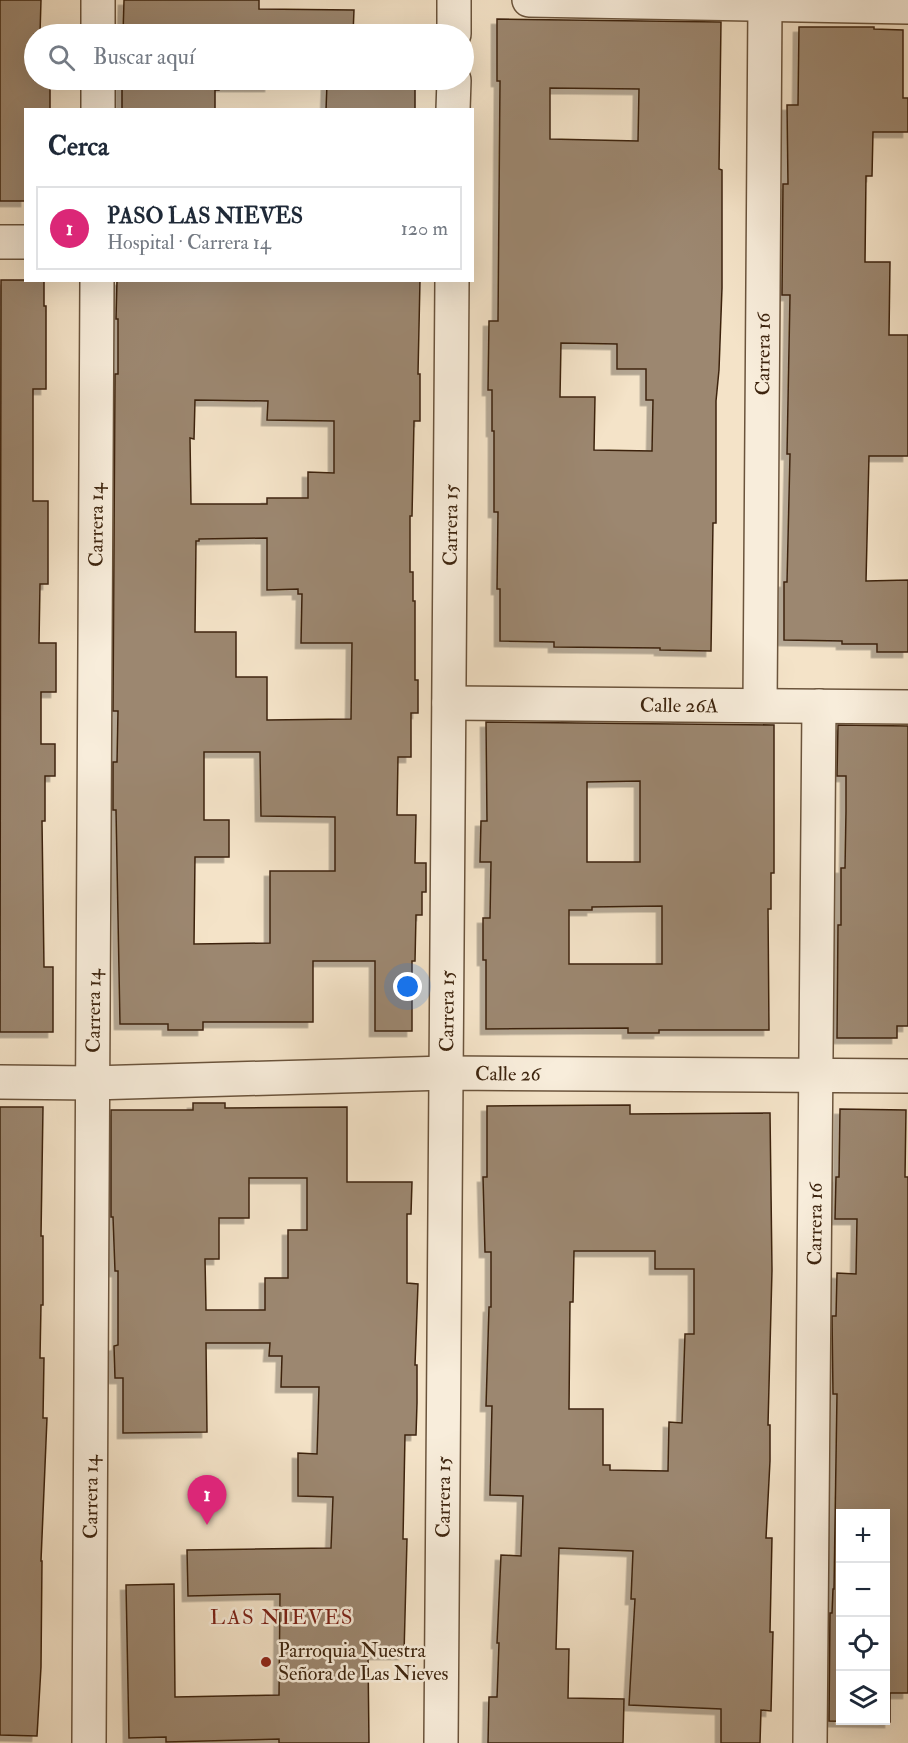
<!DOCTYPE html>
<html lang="es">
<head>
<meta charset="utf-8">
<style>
	:root { --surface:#fff; --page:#f6f6f7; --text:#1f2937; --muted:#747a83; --line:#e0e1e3; --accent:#db2777 }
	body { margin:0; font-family:"IM FELL Double Pica",serif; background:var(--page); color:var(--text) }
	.controls { position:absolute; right:18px; bottom:18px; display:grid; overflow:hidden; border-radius:0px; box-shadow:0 6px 24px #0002 }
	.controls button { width:54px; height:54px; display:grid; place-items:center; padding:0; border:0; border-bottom:2px solid var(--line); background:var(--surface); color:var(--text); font:30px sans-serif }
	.you { position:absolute; left:408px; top:987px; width:21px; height:21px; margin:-15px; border:4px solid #fff; border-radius:50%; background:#1a73e8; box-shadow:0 0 0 9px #1a73e833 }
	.badge { display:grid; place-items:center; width:39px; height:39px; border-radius:50%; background:var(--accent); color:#fff; font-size:20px; font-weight:700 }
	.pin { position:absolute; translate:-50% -50px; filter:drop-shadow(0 2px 3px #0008) }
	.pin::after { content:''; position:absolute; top:32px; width:21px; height:18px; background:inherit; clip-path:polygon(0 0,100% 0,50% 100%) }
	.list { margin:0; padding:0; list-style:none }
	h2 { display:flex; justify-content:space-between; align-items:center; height:78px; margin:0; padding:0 24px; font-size:26px }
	h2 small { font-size:20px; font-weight:400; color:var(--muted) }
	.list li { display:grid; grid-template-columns:39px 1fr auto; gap:18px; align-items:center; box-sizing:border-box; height:84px; margin:0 12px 12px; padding:0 12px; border:2px solid var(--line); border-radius:0px }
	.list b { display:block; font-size:22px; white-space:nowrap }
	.list p { margin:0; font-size:20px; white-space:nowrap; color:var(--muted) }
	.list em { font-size:20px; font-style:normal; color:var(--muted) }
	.icon { flex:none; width:33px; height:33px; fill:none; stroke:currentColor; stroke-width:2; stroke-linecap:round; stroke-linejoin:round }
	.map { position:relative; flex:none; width:908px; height:1743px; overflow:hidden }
	.search { position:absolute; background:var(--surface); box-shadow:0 6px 24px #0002; left:24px; top:24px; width:450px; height:66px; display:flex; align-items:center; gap:15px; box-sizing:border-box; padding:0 21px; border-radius:33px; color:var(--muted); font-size:22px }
	.panel { position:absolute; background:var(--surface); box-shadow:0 6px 24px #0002; left:24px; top:108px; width:450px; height:174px; border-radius:0px }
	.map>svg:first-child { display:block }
	.building { fill:#9c876f; stroke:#3d240e; stroke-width:1.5; fill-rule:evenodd; filter:url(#shadow) }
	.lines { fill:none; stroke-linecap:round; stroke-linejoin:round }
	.minor-casing { stroke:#6b543c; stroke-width:36 }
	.minor { stroke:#f8eddb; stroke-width:33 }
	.poi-dot { fill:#8f2418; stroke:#f8eddb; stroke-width:2 }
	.labels { text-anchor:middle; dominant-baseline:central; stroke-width:5; stroke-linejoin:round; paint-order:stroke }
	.street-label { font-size:20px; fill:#3d240e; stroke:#f8eddb }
	.poi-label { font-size:20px; fill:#3d240e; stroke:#f8eddb; text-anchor:start }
	.neighbourhood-label { font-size:21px; letter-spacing:1.5px; fill:#7a1f14; stroke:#f8eddb }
</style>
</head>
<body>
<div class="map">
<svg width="908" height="1743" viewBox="0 0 908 1743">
	<defs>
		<filter id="shadow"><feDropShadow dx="-5.5" dy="5.5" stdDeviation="0" flood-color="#0004"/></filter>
	</defs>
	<rect width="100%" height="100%" fill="#f4e3c8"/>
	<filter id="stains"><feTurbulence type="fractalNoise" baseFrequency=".00333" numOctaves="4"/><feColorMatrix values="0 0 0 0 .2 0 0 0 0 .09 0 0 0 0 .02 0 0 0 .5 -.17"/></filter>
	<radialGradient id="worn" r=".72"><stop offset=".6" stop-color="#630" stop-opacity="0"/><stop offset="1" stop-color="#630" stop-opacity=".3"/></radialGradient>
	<g class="building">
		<path d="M0,0H41L40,34H34V80H50V110H26V201H0Z"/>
		<path d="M124,0H259V9L354,10L353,34H123Z"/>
		<path d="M497,19L721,22L719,169L722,170V288L719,370L716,401V523H713L711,651L660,650V648L554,647V642L500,641V589H497L498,512H494V431H492V390H488L489,321H498L500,81H497ZM550,88L639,89L638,141L550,139ZM561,343L617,344V369H646V400H653L652,451L594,450L595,397H560Z"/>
		<path d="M799,27H874V29L903,30V98H908V132H873L872,176H866L865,262H890L889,335H908V456H869L866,581L908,580V652H877V644H842V641L784,640V582H787L790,454H787L790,295H782L783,184H788L787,105H798Z"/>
		<path d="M122,80H270V86H219V90H215V110H122Z"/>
		<path d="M327,83H415V110H326Z"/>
		<path d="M1,280H44V306H46V389H33V501H48V584H40L39,643H56V692H41V744H55V776H45V821H42L44,967H53V1032H0Z"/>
		<path d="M117,280H420L418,374H420V421H414L412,516H410V572H413V601H415V680H418V713H411V757H398L397,815H416L415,863H426V892H422V915H416L415,961H412V1031H375V961H313V1022H203V1030H168V1024H120L116,810H113V762H117L118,711H113L115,374H118V319H116ZM195,400L268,401L267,420L334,421V473L308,472V498H267V504H191L190,438L194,439ZM267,538V590L298,589V594H302L301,643H352L351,719L267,720V677H236V632H195L196,541H199V539ZM204,752H260L261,816L335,817V871H270V943L194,944L195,857H229V820H204Z"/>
		<path d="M486,722L774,725V873H771V909H768L769,1030H659V1033H628V1028L486,1029V960H483V918H490L491,862H480L481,821H487ZM640,781V862H587V782ZM662,906V964H569V910H592V907Z"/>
		<path d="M838,725L908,726V1026H897V1038H837L838,925H841V868H845L846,811V776H837Z"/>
		<path d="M193,1103H225V1108L347,1107V1182H412L411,1214H407V1283L418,1284L415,1365H417V1403L416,1435H405L403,1539H407L404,1654H368L369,1743H279V1739L166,1742V1737L129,1738L126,1585L174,1584L175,1697L279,1695L280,1594L188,1596L187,1550L331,1548L333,1497L298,1496V1453L317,1454L319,1387H281L282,1356H269L270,1343H206L207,1432L123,1433V1378H115L114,1346L118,1345V1271H115L113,1217H111V1110H193ZM249,1178H307V1230H288V1278H265V1310H206L205,1259H219V1218H249Z"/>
		<path d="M630,1105V1114L770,1113L772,1270L768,1425H770V1461L766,1538H772L770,1632H773L771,1711L761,1710L760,1743H721V1709L629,1705L635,1599H631L633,1551L559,1548L556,1649H569L568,1698L624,1699L623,1743H488L489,1697H497L499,1643H497L501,1555L521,1556L523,1496L490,1495L492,1406H486L489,1307H491V1252H485L483,1177H487V1106ZM574,1251H655V1269H694V1334H685L682,1423L669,1422L668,1471L610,1470V1465H603V1409H569L570,1302H573Z"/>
		<path d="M0,1107H43L41,1236H43V1305H41L40,1358H44L43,1418H47L41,1561H42L41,1667L37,1736L0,1735Z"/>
		<path d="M840,1109L906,1110L905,1177H908V1693H890V1722L829,1721L830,1613H832L833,1589H834L837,1394H833L832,1316H836L837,1273L856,1274L857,1219H835L836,1177H839ZM840,1514H885V1720H840Z"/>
	</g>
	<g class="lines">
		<g class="minor-casing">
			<g id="minor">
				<path d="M529,0L908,7"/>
				<path d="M98,34V0"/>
				<path d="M454,34V0"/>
				<path d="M98,110V80"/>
				<path d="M453,110L454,80"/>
				<path d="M0,242H26"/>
				<path id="s1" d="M449,703L908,707"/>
				<path id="s2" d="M760,705L765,4"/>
				<path id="s3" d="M0,1082L92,1083L446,1073L908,1076"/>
				<path id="s4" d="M89,1743L97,280"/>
				<path id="s5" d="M441,1743L452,280"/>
				<path id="s6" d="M810,1743L819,706"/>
			</g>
		</g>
		<use href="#minor" class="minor"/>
	</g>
	<circle class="poi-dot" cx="266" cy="1662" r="6"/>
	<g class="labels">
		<g class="street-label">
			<text stroke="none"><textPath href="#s2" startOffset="351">Carrera 16</textPath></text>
			<text stroke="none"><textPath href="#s4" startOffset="1218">Carrera 14</textPath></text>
			<text stroke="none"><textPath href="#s5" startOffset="1218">Carrera 15</textPath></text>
			<text stroke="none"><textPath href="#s1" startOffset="230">Calle 26A</textPath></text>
			<text stroke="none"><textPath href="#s4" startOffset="732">Carrera 14</textPath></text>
			<text stroke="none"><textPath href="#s5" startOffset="732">Carrera 15</textPath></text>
			<text stroke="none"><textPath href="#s3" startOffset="508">Calle 26</textPath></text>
			<text stroke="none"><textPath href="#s6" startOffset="519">Carrera 16</textPath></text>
			<text stroke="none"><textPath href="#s4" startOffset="246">Carrera 14</textPath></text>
			<text stroke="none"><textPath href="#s5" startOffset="246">Carrera 15</textPath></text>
		</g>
		<g class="poi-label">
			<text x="278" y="1650">Parroquia Nuestra<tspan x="278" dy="23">Señora de Las Nieves</tspan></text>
		</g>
		<g class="neighbourhood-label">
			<text x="282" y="1617">LAS NIEVES</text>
		</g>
	</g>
	<rect width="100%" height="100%" filter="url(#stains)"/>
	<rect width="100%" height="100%" fill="url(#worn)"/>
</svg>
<div class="controls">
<button>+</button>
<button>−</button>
<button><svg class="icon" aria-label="locate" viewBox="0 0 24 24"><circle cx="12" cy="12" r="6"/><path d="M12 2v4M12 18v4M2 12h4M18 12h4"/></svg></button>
<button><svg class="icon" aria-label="layers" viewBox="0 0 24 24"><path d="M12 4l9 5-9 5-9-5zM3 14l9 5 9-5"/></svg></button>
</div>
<div class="you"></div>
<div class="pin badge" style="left:207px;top:1525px">1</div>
<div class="search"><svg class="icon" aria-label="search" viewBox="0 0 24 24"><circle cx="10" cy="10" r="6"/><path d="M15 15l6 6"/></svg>Buscar aquí</div>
<section class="panel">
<h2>Cerca<small></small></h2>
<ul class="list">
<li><span class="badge">1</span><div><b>PASO LAS NIEVES</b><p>Hospital · Carrera 14</p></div><em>120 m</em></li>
</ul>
</section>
</div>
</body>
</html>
